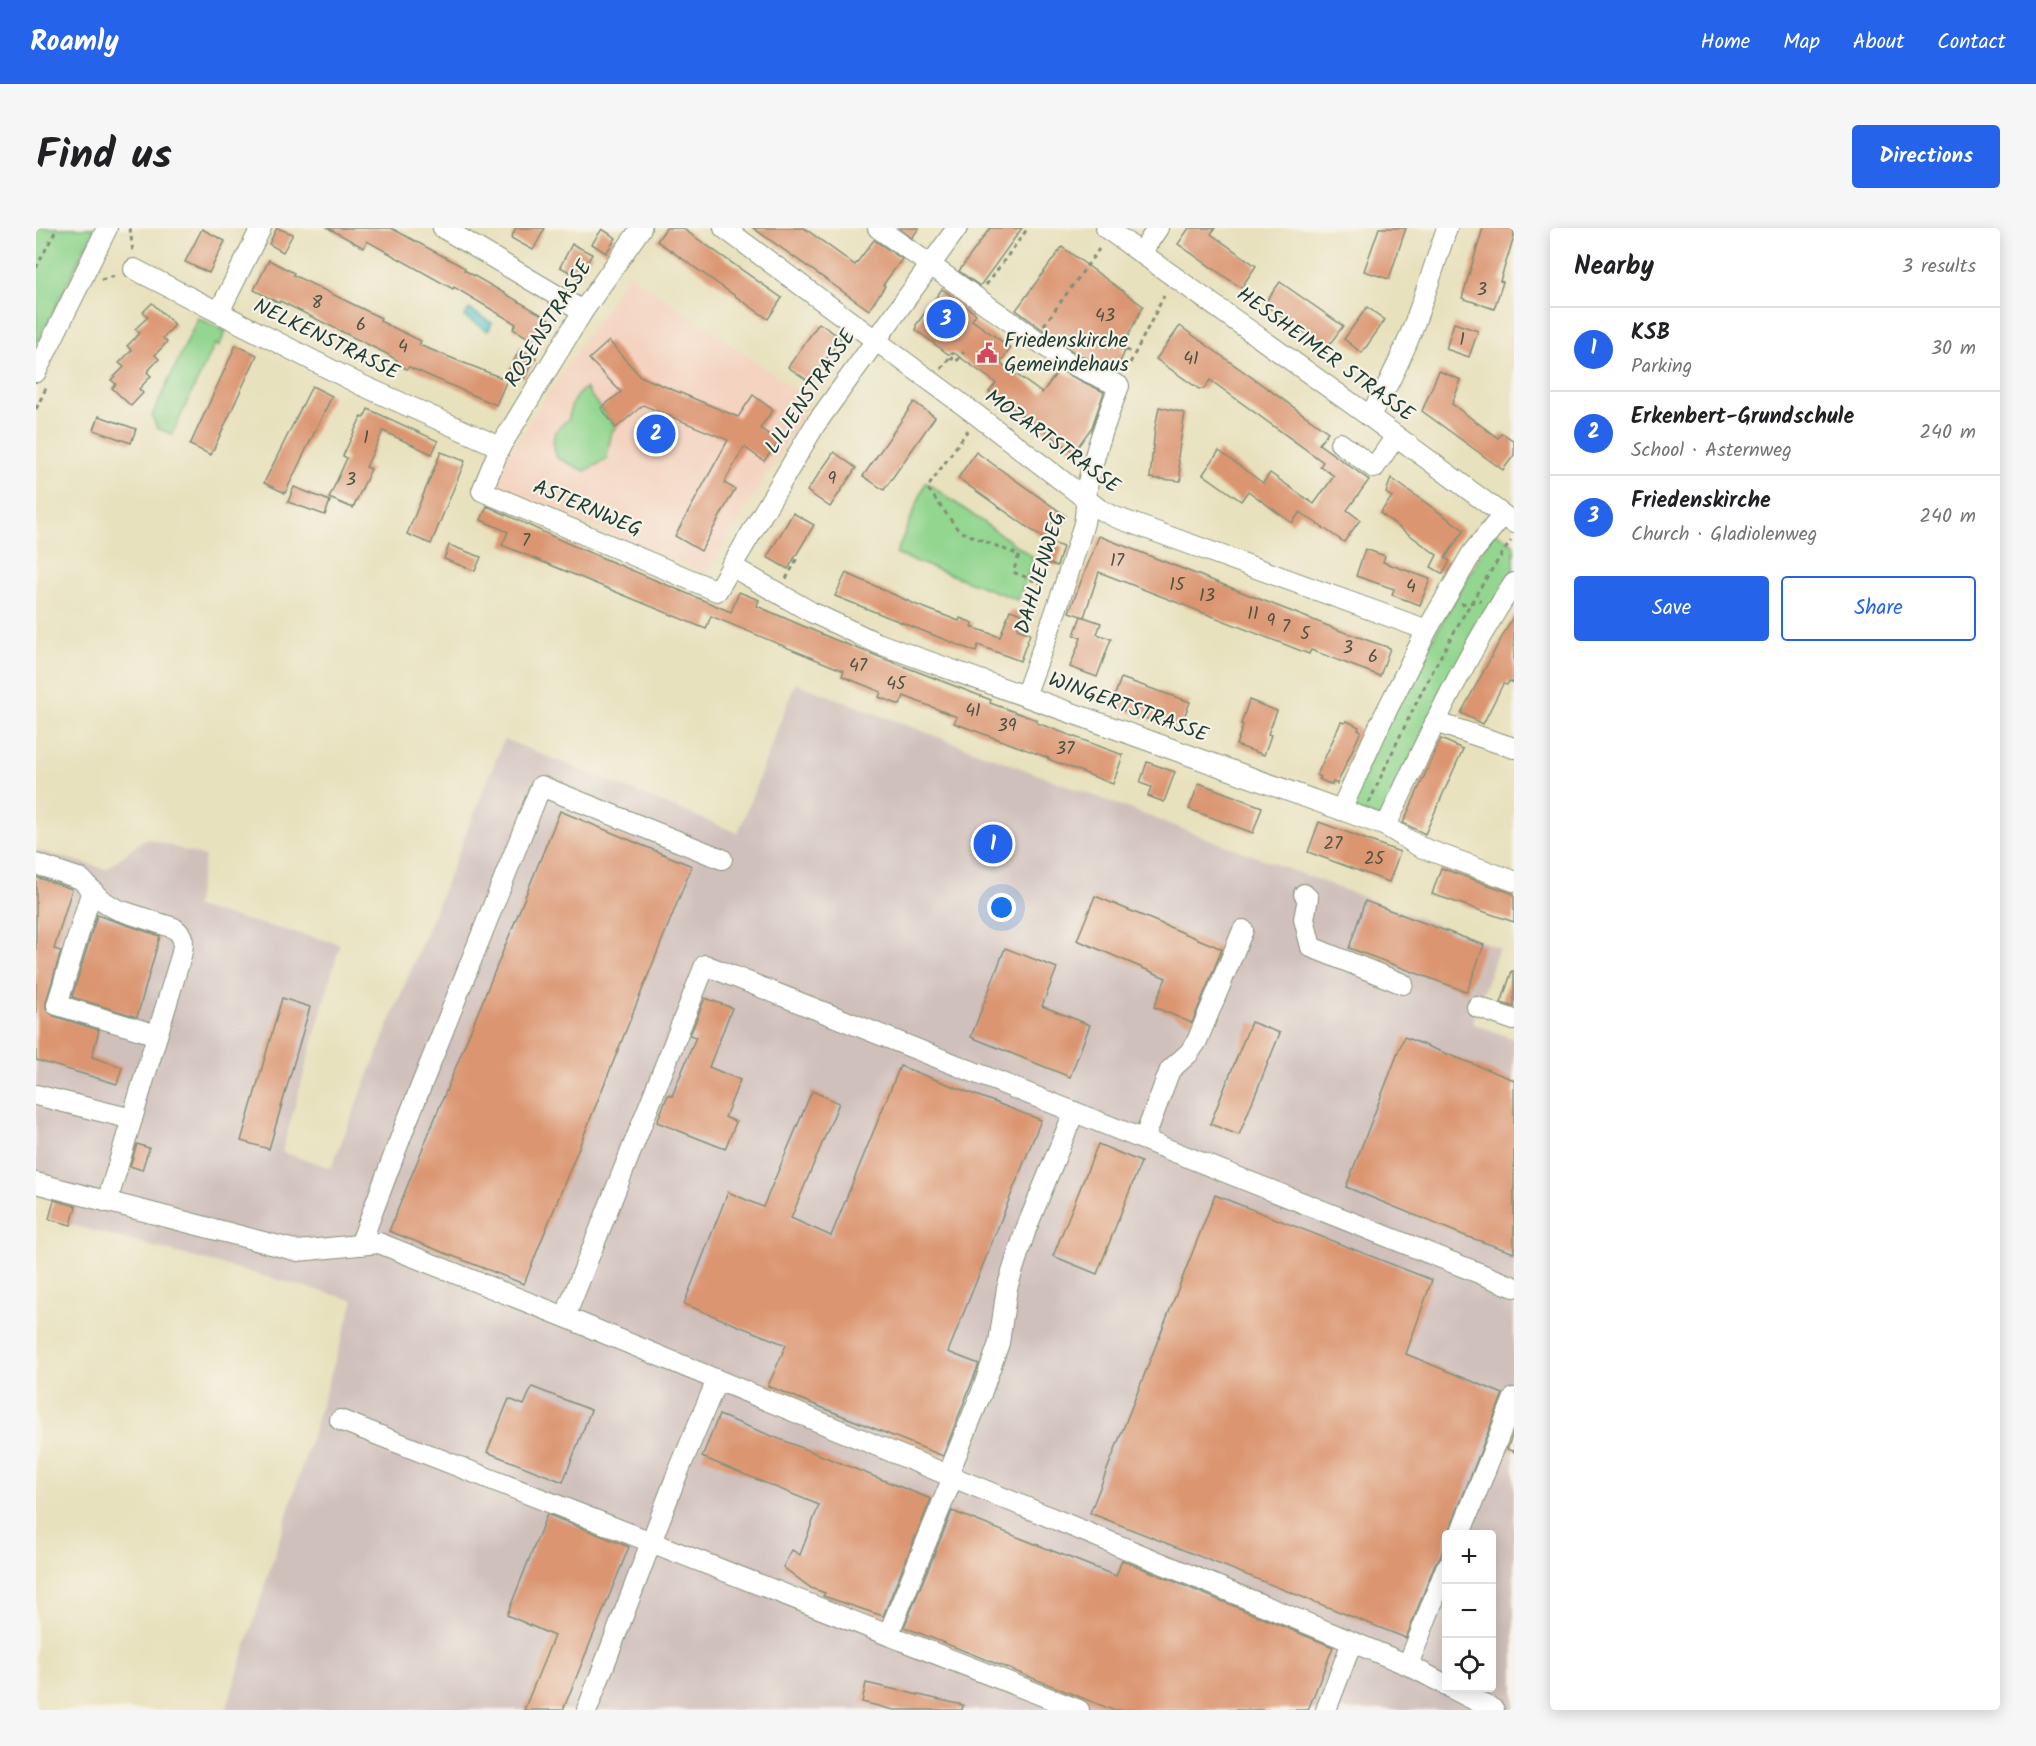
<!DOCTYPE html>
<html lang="en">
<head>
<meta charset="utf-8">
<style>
	:root { --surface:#fff; --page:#f6f6f6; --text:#202124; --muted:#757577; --line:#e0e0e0; --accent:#2563eb }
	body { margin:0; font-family:Kalam,sans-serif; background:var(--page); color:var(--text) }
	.controls { position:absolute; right:18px; bottom:18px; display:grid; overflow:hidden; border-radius:6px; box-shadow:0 3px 15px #0003 }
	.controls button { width:54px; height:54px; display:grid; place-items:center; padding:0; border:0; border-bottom:2px solid var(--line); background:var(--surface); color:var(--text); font:30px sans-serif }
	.you { position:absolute; left:966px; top:680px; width:21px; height:21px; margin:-15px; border:4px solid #fff; border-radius:50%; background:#1a73e8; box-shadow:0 0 0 9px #1a73e833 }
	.badge { display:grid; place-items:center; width:39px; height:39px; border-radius:50%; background:var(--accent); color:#fff; font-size:20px; font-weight:700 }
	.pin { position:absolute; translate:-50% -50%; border:3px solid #fff; box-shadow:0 2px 6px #0006 }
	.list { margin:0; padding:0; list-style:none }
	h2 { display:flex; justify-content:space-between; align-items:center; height:78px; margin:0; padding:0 24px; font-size:26px }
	h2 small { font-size:20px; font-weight:400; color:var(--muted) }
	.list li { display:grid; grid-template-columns:39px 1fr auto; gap:18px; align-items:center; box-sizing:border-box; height:84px; padding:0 24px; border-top:2px solid var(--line) }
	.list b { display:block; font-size:22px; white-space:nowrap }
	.list p { margin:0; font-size:20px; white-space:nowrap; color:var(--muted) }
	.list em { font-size:20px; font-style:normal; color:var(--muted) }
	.actions { display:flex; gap:12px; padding:18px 24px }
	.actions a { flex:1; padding:14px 0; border:2px solid var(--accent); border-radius:6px; text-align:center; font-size:21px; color:var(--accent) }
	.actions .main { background:var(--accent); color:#fff }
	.icon { flex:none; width:33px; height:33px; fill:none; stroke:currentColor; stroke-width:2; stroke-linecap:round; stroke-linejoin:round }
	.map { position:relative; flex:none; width:1478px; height:1482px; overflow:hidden; border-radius:6px }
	header { display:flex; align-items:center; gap:36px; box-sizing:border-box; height:84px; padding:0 30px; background:var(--accent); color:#fff }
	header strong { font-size:28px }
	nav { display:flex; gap:33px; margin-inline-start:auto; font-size:21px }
	.intro { display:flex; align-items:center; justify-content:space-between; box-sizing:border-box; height:144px; padding:0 36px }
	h1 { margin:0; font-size:42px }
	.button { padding:15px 27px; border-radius:6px; background:var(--accent); color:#fff; font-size:21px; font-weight:700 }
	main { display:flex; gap:36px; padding:0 36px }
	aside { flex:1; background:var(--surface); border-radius:6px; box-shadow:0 3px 15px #0003 }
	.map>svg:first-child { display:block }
	.built { fill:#f4d3c0 }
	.industrial { fill:#d0c0bc; fill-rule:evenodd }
	.green { fill:#92d68f; stroke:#588a62; stroke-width:1.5 }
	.water { fill:#56c4cc; stroke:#3a8080; stroke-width:1.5 }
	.building { fill:#db9571 }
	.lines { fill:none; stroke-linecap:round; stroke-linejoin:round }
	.minor-casing { stroke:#848f78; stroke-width:22 }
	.path { stroke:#848f78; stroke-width:3; stroke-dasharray:4.5 4.5; stroke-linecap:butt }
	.minor { stroke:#fff; stroke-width:20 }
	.labels { text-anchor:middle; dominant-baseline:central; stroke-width:4.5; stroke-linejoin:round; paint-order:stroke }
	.number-label { font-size:18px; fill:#4e5343 }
	.street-label { font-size:21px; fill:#1f3d34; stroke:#f7f3e8 }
	.poi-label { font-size:21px; fill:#1f3d34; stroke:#f7f3e8; text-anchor:start }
</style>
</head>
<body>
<header>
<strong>Roamly</strong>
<nav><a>Home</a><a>Map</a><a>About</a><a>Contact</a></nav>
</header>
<div class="intro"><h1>Find us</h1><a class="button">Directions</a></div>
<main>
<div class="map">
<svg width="1478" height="1482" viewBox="0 0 1478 1482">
	<rect width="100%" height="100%" fill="#f7f3e8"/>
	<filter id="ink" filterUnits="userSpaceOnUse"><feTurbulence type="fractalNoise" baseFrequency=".0167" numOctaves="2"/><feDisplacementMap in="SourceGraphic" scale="12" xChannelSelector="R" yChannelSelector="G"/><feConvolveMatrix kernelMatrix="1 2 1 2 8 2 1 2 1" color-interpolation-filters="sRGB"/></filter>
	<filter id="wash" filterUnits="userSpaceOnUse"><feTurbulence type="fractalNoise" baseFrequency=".008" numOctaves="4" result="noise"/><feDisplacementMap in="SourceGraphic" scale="24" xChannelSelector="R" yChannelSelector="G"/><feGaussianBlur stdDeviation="1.35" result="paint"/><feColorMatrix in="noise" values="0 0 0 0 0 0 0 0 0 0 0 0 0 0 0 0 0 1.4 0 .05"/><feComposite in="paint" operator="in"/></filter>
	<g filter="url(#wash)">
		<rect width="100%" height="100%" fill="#e8e1bd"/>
		<path class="built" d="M593,45L775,173L671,346L459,257L472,226Z"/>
		<path class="industrial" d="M759,455L1463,720L1436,795L1478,811V1482H190L318,1072L13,991L18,971L0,966V622L70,641L110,610L169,629L159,679L304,716L246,924L295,940L468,511L702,605ZM1410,1306H1456V1460H1410Z"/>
		<g class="green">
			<path d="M0,0H59L0,118Z"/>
			<path d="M162,90L190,103L183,118L179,116L136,206L121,200L116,188Z"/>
			<path d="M549,160L580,200L576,203L570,232L549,243L521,230C514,211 516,203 533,191C534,176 538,169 549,160Z"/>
			<path d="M890,254L998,330L982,372L860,326Z"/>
			<path d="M1458,303L1478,317V350L1349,593L1311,578L1348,496Z"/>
		</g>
		<path class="water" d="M433,81L456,95L452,103L428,89Z"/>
		<g id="blocks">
			<g class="building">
				<path d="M241,0L257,6L247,24L233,16Z"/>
				<path d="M292,0H355L429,40L428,42L513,91L500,114L477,101L480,96L418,59L417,61L331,13L328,20Z"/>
				<path d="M480,0H509L497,22L475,10Z"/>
				<path d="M630,0H646L746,70L732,91L621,13Z"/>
				<path d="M717,0H768L819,37L838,12L866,31L847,57L849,58L833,82Z"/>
				<path d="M863,0H883L876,10Z"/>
				<path d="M954,0H986L944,58L923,43Z"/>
				<path d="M1153,0H1179L1175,6L1220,38L1205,60L1142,16Z"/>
				<path d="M1343,0H1370L1353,51L1328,43Z"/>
				<path d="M1447,0H1478V9L1464,53L1467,54L1458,81L1426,70Z"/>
				<path d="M166,1L189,13L173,45L149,34Z"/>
				<path d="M566,1L580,10L570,25L556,16Z"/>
				<path d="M536,16L556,26L543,49L524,39Z"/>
				<path d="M1026,19L1107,78L1085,122L1089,123L1080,143L1039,125L980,82Z"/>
				<path d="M233,32L258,45L257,47L345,90L344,93L385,113L383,117L471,152L460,177L373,139L371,141L359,135L361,132L349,125L244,73L243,75L218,62Z"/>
				<path d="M1244,54L1307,98L1291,120L1228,76Z"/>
				<path d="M906,61L940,86L936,92L975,120L964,135L1006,165L1023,142L1068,164L1056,199L1038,224L953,164L960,155L918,125L912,126L880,102V97Z"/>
				<path d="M116,75L139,97L127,110L131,114L119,127L123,131L111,144L115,148L103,161L107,165L95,178L76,160L80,156L75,152L88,139L83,135L96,122L91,118L104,105L99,101L112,89L107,84Z"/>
				<path d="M1331,79L1349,92L1326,125L1308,111Z"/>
				<path d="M783,95L805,110L774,154L752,139Z"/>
				<path d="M1418,95L1442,103L1433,129L1410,121Z"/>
				<path d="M1144,98L1292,204L1283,216L1333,252L1311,282L1324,292L1308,314L1264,284L1256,295L1212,263L1205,273L1167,246L1183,223L1227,255L1234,245L1278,276L1298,248L1284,238L1287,234L1174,152L1168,161H1163L1120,131Z"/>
				<path d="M573,113L604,148L702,189L717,167L737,182L724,200L743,214L728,233L708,219L688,255L699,261L665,323L639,308L692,212L607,177L580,200L565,180L585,164L553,131Z"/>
				<path d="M200,117L221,127L175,227L154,217Z"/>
				<path d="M484,121L500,130L488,150L473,142Z"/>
				<path d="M1403,143L1425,152L1416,176L1462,210L1466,205L1478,213V227L1467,242L1386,183Z"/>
				<path d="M276,158L296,168L249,265L228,255Z"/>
				<path d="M878,174L899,189L848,262L827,248Z"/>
				<path d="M1123,179L1149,185L1142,228L1145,253L1114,250L1119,200Z"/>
				<path d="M332,181L402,213L396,226L347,203L330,239L335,241L317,280L293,270L311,230L307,228L325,189L328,190Z"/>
				<path d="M63,188L100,201L95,215L58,202Z"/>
				<path d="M405,224L429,233L395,316L371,306Z"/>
				<path d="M798,224L820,240L794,279L771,263Z"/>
				<path d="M940,224L1030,288L1011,313L922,250Z"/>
				<path d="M1355,250L1428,302L1409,330L1414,333L1407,346L1395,339L1401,327L1344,285L1356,269L1350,265Z"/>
				<path d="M258,259L294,273L289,287L252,274Z"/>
				<path d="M451,278L531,315L695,384L703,364L723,372L721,378L797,411L955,472L954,475L1001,492V495L1087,527L1077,556L1012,531L1013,530L918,495L921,489L868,468L864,477L843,469L845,464L806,448L808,443L675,388L670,401L466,317L472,304L445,292Z"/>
				<path d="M757,285L778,297L752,341L731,329Z"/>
				<path d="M1063,308L1305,403L1354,420L1344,448L1275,422L1273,426L1063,344L1048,389L1045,388L1065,395L1061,406L1075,411L1061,449L1034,439L1045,410L1038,407L1045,388L1033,384Z"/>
				<path d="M1011,313L1027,319L1021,338L1005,333Z"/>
				<path d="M413,317L445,329L439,343L408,331Z"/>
				<path d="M1329,321L1349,328L1347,334L1394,351L1384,377L1356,367L1358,361L1320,348Z"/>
				<path d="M810,345L881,377L923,393L924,390L937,395L936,399L964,409L974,382L986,386L981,401L994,406L984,433L942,417L940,424L799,368Z"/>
				<path d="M1478,387V455L1473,453L1471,457L1467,456L1447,496L1425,485Z"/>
				<path d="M1085,450L1154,474L1143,502L1075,478Z"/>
				<path d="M1213,472L1241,483L1232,506L1235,507L1228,527L1200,517L1207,497L1205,496Z"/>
				<path d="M1311,493L1323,499L1322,501L1325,503L1301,556L1297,554L1296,557L1283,551L1285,549L1281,547L1305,494L1309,495Z"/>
				<path d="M1405,511L1427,521L1389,606L1367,595Z"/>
				<path d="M1111,534L1139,544L1128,574L1112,568L1115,559L1104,555Z"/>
				<path d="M1163,555L1226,579L1217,605L1153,581Z"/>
				<path d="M524,583L656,638L488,1056L353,1003Z"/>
				<path d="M1283,594L1364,624L1353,654L1272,624Z"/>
				<path d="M1405,640L1478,666V694L1396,666Z"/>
				<path d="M0,649L36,661L18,721L25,723L10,774V780L18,788L63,802L56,829L86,839L81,856L0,832Z"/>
				<path d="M1059,668L1186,721L1156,795L1118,779L1130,750L1041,712Z"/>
				<path d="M1329,673L1448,717L1431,764L1313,720Z"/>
				<path d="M61,687L124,708L101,789L36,769Z"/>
				<path d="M969,720L1021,740L1006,778L1054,797L1034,849L935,809Z"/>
				<path d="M1476,743H1478V779L1465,775Z"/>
				<path d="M246,770L274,779L233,921L205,913Z"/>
				<path d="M669,770L696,780L673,839L704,852L689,889L700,894L689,921L621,894L632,867L636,868L660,809L654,807Z"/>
				<path d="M1215,794L1244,805L1203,907L1174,896Z"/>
				<path d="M1368,809L1478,852V1025L1427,1007L1310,959Z"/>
				<path d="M864,838L1005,892L912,1124L943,1136L907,1228L732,1158L750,1117L648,1076L692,964L727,979L776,863L803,875L755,990L795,1008Z"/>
				<path d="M101,916L113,920L106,942L94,938Z"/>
				<path d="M1062,916L1105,934L1061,1046L1017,1028Z"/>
				<path d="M1179,967L1396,1052L1370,1126L1467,1166L1412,1306H1410V1314L1404,1330L1399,1336L1370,1410L1054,1285Z"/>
				<path d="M18,972L40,978L35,997L13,991Z"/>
				<path d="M496,1159L555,1182L527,1254L451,1224L473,1171L488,1177Z"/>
				<path d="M683,1187L895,1271L847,1388L787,1368L789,1365L775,1360L747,1339L756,1322L764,1327L783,1277L666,1229Z"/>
				<path d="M1478,1203V1224L1471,1221Z"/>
				<path d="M916,1283L1080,1348L1086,1332L1297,1419L1272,1482H1077L868,1399Z"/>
				<path d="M511,1286L593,1319L527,1482H488L518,1408L471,1387Z"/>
				<path d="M830,1455L927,1477L926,1482H858L826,1474Z"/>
			</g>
		</g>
	</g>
	<g filter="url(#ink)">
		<use href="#blocks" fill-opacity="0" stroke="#848f78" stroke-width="1.5"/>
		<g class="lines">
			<g class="minor-casing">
				<g id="minor">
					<path d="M407,0L547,83"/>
					<path d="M605,0L547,83L464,219L446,263L681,363L779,197L921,0"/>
					<path d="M688,0L942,188L1063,281L1079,289L1391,402"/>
					<path d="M842,0L1033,135L1083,158C1071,189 1060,221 1052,254C1049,268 1051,281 1048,295C1031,354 1010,411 989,468"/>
					<path d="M1070,0L1333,188L1478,295"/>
					<path d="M1105,25L1122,0"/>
					<path d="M98,41L323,156L464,219"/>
					<path d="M183,84L225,0"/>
					<path d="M0,144L71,0"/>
					<path d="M1333,188C1371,131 1389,64 1411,0"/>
					<path d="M1304,215L1338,240L1360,208"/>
					<path d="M695,338L775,384L841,415L1350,598L1384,619L1478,653"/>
					<path d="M1399,494L1478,520"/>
					<path d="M1305,582L1345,494L1391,402L1436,325L1467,287"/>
					<path d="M1350,598C1389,515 1427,431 1478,355"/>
					<path d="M0,636L45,651L64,671L80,681L138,700C149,708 148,715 145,728L71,974"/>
					<path d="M56,662L21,777L121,807"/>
					<path d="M1268,666L1272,670L1268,691L1275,719L1367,756"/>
					<path d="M1441,779L1478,792"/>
					<path d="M0,867L96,891"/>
					<path d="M1108,911L1134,842L1153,825L1161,813L1207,702"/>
					<path d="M0,955L262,1023L343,1015L529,1089L1372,1437L1410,1457"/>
					<path d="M324,1017L369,898L505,558L686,631"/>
					<path d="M529,1089L669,737L1478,1059"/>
					<path d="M304,1192L1043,1482"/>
					<path d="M912,1247L945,1166L963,1115L971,1060L990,1001L1038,884"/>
					<path d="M1424,1306L1478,1170"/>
					<path d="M852,1407L917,1249"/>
					<path d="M1372,1437L1410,1340"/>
					<path d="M1415,1460L1458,1482"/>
					<path d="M551,1482L640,1249L681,1152"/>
					<path d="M1290,1482L1316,1414"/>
				</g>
			</g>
			<g class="path">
				<path d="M94,0L97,25"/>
				<path d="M0,40L21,0"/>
				<path d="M65,52L82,47"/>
				<path d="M950,57L992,0"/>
				<path d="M1008,97L1063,21"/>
				<path d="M1074,117L1075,115L1099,126"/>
				<path d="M914,129L920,134L928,124"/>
				<path d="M905,141L917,125"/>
				<path d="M1090,143L1128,68"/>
				<path d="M0,181L11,158"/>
				<path d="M932,202L894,256L892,261L923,303L983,327L977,344L1011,358"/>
				<path d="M750,351L762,329L760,328"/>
				<path d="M1425,376L1445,373"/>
				<path d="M1333,575C1374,484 1418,395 1475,313"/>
			</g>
			<use href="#minor" class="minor"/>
		</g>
	</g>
	<defs>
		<g id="civic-bare" transform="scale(1.62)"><path d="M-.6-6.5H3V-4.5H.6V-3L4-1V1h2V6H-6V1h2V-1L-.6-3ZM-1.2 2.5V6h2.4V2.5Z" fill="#d1495b" stroke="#f7f3e8" stroke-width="2.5" paint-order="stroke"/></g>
	</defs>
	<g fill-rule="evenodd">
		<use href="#civic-bare" x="951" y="125"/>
	</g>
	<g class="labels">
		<g class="number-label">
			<text x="1446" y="62">3</text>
			<text x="281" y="75">8</text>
			<text x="1069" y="88">43</text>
			<text x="325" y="97">6</text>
			<text x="1426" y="112">1</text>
			<text x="367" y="119">4</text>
			<text x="1155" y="131">41</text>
			<text x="330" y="210">1</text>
			<text x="796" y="251">9</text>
			<text x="315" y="252">3</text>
			<text x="490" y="313">7</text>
			<text x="1081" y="333">17</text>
			<text x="1141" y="357">15</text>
			<text x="1375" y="359">4</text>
			<text x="1171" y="368">13</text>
			<text x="1217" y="386">11</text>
			<text x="1235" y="393">9</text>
			<text x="1250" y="399">7</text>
			<text x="1269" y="406">5</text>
			<text x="1312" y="420">3</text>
			<text x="1337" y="429">6</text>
			<text x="822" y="438">47</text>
			<text x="860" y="456">45</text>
			<text x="937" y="483">41</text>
			<text x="971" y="498">39</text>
			<text x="1029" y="521">37</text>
			<text x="1297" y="616">27</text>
			<text x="1338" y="631">25</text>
		</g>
		<g class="street-label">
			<text transform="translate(513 96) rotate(-58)">ROSENSTRASSE</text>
			<text transform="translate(290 112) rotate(26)">NELKENSTRASSE</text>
			<text transform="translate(1289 127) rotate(36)">HESSHEIMER STRASSE</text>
			<text transform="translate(775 164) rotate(-56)">LILIENSTRASSE</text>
			<text transform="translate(1016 214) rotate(36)">MOZARTSTRASSE</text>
			<text transform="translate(551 281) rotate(23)">ASTERNWEG</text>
			<text transform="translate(1005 345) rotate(-73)">DAHLIENWEG</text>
			<text transform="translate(1092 480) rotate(20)">WINGERTSTRASSE</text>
		</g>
		<g class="poi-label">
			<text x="968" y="113">Friedenskirche<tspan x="968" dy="24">Gemeindehaus</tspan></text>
		</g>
	</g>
</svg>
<div class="controls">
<button>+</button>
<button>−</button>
<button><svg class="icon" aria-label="locate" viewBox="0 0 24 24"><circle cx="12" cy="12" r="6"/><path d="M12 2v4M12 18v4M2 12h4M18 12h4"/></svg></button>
</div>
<div class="you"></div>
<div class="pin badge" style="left:957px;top:616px">1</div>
<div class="pin badge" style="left:620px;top:206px">2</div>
<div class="pin badge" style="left:910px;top:91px">3</div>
</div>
<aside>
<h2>Nearby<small>3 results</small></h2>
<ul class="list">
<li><span class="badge">1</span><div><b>KSB</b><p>Parking</p></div><em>30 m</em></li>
<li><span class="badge">2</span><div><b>Erkenbert-Grundschule</b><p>School · Asternweg</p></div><em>240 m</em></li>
<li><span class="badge">3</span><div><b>Friedenskirche</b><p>Church · Gladiolenweg</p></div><em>240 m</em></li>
</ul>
<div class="actions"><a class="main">Save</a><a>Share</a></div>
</aside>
</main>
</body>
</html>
